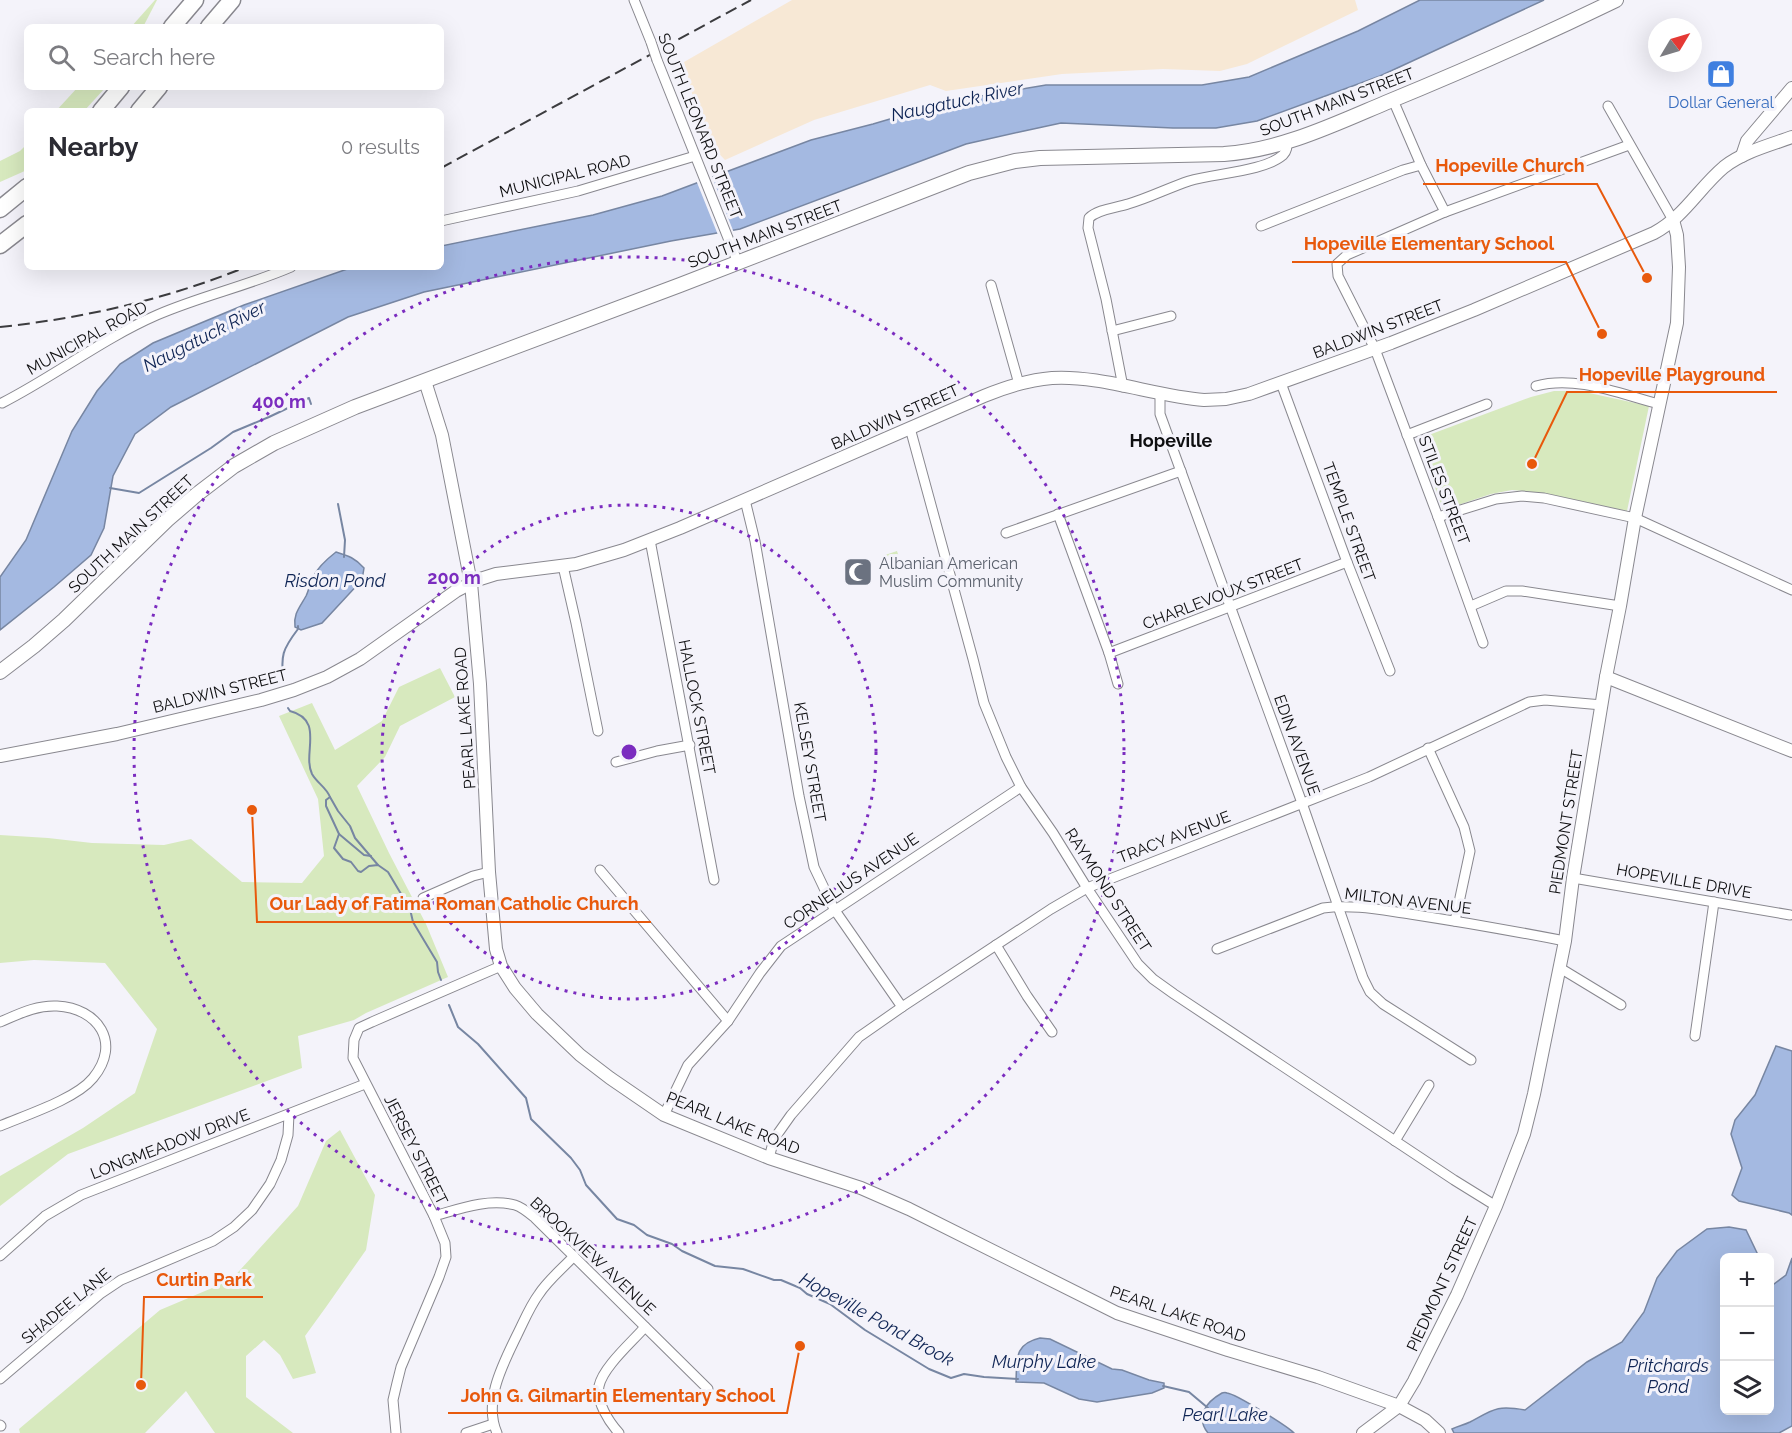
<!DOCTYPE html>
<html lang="en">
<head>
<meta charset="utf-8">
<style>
	:root { --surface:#fff; --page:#f7f7f7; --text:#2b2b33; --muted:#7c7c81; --line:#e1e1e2 }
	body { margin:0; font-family:Raleway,sans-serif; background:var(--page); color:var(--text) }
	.controls { position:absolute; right:18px; bottom:18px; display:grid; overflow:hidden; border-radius:9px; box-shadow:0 6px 24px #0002 }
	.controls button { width:54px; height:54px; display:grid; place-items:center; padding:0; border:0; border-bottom:2px solid var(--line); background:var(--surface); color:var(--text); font:30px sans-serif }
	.compass { position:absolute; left:1648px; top:18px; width:54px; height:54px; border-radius:50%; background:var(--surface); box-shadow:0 6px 24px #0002; rotate:52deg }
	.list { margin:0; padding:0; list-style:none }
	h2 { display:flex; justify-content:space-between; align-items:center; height:78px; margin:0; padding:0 24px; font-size:26px }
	h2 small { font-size:20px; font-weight:400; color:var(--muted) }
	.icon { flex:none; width:33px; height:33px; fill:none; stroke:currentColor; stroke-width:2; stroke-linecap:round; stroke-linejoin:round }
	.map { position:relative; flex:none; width:1792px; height:1433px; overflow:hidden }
	.search { position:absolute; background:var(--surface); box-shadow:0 6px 24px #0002; left:24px; top:24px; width:420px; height:66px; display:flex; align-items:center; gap:15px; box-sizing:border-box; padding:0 21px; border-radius:9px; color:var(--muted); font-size:22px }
	.panel { position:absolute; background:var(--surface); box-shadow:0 6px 24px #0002; left:24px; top:108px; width:420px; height:162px; border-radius:9px }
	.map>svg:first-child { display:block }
	.industrial { fill:#f7e8d5 }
	.green { fill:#d7e9be }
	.water { fill:#a4b9e1; stroke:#7786a2; stroke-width:1.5 }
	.pier { fill:#f4f3fa }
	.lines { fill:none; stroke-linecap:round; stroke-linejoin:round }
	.stream { stroke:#7786a2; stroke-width:2 }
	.street-casing { stroke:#89888f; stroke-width:11 }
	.secondary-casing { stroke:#89888f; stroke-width:14 }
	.primary-casing { stroke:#89888f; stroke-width:16 }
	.highway-casing { stroke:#89888f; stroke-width:19 }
	.street { stroke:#fff; stroke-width:9 }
	.secondary { stroke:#fff; stroke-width:12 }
	.primary { stroke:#fff; stroke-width:14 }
	.highway { stroke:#fff; stroke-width:16 }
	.rail { stroke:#3c3c3f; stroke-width:2; stroke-dasharray:12 6; stroke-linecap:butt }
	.street-bridge-casing { stroke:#89888f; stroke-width:11; stroke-linecap:butt }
	.street-bridge { stroke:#fff; stroke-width:9 }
	.ring { fill:none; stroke:#7b2cbf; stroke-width:3; stroke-dasharray:3 6 }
	.labels { text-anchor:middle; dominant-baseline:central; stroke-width:6; stroke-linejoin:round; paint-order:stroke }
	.street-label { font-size:16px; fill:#0e0e10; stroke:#f4f3fa }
	.shop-label { font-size:16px; fill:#366cbe; stroke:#f4f3fa }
	.worship-label { font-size:16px; fill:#5b616d; stroke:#f4f3fa; text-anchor:start }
	.water-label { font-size:18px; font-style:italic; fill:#0f2555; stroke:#f4f3fa }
	.neighbourhood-label { font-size:18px; font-weight:bold; fill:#0e0e10; stroke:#f4f3fa }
	.centre { fill:#7b2cbf; stroke:#f4f3fa; stroke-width:3 }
	.ring-label { font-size:18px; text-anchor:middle; font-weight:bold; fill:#7b2cbf; stroke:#f4f3fa; stroke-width:6; stroke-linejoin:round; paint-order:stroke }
	.leader { fill:none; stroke:#e8590c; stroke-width:2 }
	.callout-dot { fill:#e8590c; stroke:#f4f3fa; stroke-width:2 }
	.callout-label { font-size:18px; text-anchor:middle; font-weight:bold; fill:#e8590c; stroke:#f4f3fa; stroke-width:6; stroke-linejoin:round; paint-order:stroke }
</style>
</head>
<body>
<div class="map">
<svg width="1792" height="1433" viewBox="0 0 1792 1433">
	<rect width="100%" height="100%" fill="#f4f3fa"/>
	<path class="industrial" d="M792,0H1355L1358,10L1247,64L1220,71L1163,69L1062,74L946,91L930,85L814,120L725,160L703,137L684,62Z"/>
	<g class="green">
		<path d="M155,0H157L143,27H131Z"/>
		<path d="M78,87H106L84,111H56Z"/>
		<path d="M27,144V170L0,182V161L20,151Z"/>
		<path d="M1554,391H1580L1649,406L1627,511L1543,493L1512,490L1491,494L1443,510L1418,439L1531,397Z"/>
		<path d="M897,551L901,564L888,567L886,566L882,556Z"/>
		<path d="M440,668L455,697L400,726L385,757L357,786L389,853L426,924L448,977L366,1013L354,1020L298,1036L302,1068L68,1154L0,1206V1176L83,1128L135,1093L157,1029L105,963L34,960L0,963V835L48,838L92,843L164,845L191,839L242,882L302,883L324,856L318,799L279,716L312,703L335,750L382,721L399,687Z"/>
		<path d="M340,1130L375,1195L366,1250L326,1307L305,1336L316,1373L293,1379L280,1355L264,1340L246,1356V1397L293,1433H215L186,1391L145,1433H20L19,1429L160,1310L231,1280L298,1206L326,1141Z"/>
	</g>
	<g class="water">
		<path d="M1420,0H1544L1380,76L1257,121L1216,128H1173L1061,123L1024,131L966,144L740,229L671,241L424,292L348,317L171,407L135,434L113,476L104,528L91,555L54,587L0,630V577L26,540L72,431L97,391L120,364L153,343L244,305L353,267H441V246L593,215L662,196L811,140L873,124L951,101L1046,85H1202L1249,77L1358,31Z"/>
		<path d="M336,552C349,556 355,558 364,568L362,580L322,623L301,630L295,627C293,614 300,607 306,596C309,590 310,583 313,577C318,567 327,559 336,552Z"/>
		<path d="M1776,1046L1792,1051V1215L1789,1213L1739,1201L1732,1195L1742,1168L1731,1134L1735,1120L1755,1095Z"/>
		<path d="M1729,1227L1746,1230L1759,1257L1724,1258V1410H1770V1287L1786,1275L1792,1258V1426L1779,1433H1454L1452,1429C1458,1426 1464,1425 1470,1422C1494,1409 1497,1405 1525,1410L1587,1362L1622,1342L1644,1312L1657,1278L1677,1251L1707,1229Z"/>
		<path d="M1040,1338L1050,1339L1112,1369L1122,1370L1149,1380L1164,1383V1388L1152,1393L1097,1402L1079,1399L1044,1383L1016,1382C1017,1359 1014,1344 1040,1338Z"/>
		<path d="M1222,1393C1223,1393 1225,1392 1227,1393C1236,1394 1287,1426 1294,1433H1208C1195,1417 1206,1402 1222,1393Z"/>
	</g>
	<path class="pier" d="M711,174L734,233L718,235L696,180Z"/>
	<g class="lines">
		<g class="stream">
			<path d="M110,488L139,493L211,448L233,432L269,417L309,398L311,404"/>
			<path d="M338,504L345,540L344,557"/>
			<path d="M283,681C281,655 282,650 298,629V626"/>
			<path d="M288,708L290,711C325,720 302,753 312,774C317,783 326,787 330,797L326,800V806L339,834L334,848L343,859L351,862L358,871L361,872L369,866L378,865L388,872L410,909L413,922L437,962L438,972L441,980"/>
			<path d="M330,797L338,811L350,826L355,838L378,865"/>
			<path d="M339,834L364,855L371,856"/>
			<path d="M449,1005L458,1027L478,1044L526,1098L531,1119L571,1158L580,1170L586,1185L617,1219L634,1225L647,1235L672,1244L682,1251L715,1266L743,1269L774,1280H781L800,1288L807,1294L830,1304L865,1330L929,1369L951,1378L964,1374L984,1377L1018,1379"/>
			<path d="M1163,1386L1189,1392L1208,1408"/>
		</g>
		<g class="street-casing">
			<g id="street">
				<path d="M634,0L651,42"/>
				<path d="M657,60L738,263"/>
				<path d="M1393,100L1421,165L1445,212"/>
				<path d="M1608,106L1673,220"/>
				<path d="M441,221L578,191L695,156"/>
				<path d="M1261,226L1403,170L1421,165"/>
				<path d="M991,285L1019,384"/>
				<path d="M1112,331L1171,316"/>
				<path d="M1281,383L1347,562L1390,671"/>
				<path d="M1536,386C1576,375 1620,394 1659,404"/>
				<path d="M1123,387L1106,299L1088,228L1089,218C1098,209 1116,208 1128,204C1149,198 1168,188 1189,181C1215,173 1263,172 1283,155C1287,151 1287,147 1287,142"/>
				<path d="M1160,394V414L1302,803L1363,978L1370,992L1383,1004L1471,1060"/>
				<path d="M2,403C55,376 102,339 157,315C201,296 247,286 291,267"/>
				<path d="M910,428L973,659L984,703L1006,757L1021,787L1053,833L1087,888L1138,964L1153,979L1174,994L1454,1180L1496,1206"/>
				<path d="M1407,435L1487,404"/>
				<path d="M745,500L755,541L799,796L814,867L834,909L902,1007"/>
				<path d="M1058,514L1109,653L1118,684"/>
				<path d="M1438,517L1496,499L1522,496L1544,498L1635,518L1792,590"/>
				<path d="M1006,533L1181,471"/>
				<path d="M650,540L714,880"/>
				<path d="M563,566L576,623L598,731"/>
				<path d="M1471,606L1506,591H1522L1620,606"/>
				<path d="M1483,643L1438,517L1375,349L1338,276L1337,264L1347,255L1445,212L1629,145"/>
				<path d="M1109,653L1347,562"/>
				<path d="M1428,748L1464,827L1470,851L1455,921"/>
				<path d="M616,762L657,751L690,745"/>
				<path d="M600,870L728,1021"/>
				<path d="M1573,878L1790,915"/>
				<path d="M423,898L473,876L489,872"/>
				<path d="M996,945L1027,996L1052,1032"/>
				<path d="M1217,949L1323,908C1353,904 1381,910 1410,914C1462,922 1514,931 1565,941"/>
				<path d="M1560,968L1621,1005"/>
				<path d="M0,1022C19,1014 36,1005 57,1006C98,1008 122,1043 93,1078C76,1099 26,1115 0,1126"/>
				<path d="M1695,1036L1714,902"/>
				<path d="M664,1115L688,1065L728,1021L760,973L781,946L1021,787"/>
				<path d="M1395,1141L1429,1085"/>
				<path d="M769,1158L774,1139L791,1115L859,1037L902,1007L1051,909L1087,888L1369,777L1529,702L1545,700L1602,705"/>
				<path d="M434,1216C459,1209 488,1198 515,1205C522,1207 529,1213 535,1218L708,1389"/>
				<path d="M0,1256L45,1216L81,1195L365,1084"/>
				<path d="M0,1379L100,1294L121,1280L213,1241L234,1227L252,1210L270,1184L281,1160L288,1135L289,1114"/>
				<path d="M0,1425L1,1426"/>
				<path d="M396,1433L393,1400L397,1383L401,1367L439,1277L446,1257L445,1243L434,1216L353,1058L354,1040L359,1028L372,1022L501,966"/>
				<path d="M466,1433L493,1424"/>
				<path d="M497,1433C483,1401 503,1364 517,1335C524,1321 530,1306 539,1294C548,1280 563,1268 574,1256"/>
				<path d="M619,1433C609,1422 596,1402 599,1386C603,1367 632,1342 645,1327"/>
			</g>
		</g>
		<g class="secondary-casing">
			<g id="secondary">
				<path d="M1742,156L1747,141L1792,88"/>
				<path d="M425,381L442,435L471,583L480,684L489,872L496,949L501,966L515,988L537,1014L580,1055L610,1078L664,1115L769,1158L861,1188L909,1209L1117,1313L1228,1350L1318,1377L1399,1406L1425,1420L1439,1433"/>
				<path d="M1606,677L1792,751"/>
				<path d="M0,756L117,734L261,700L294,690L327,677L360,659L456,591L477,580L496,574L576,564L624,550L680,528L984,396C1006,387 1028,380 1052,378C1100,375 1155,396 1204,400L1226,399L1249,394L1391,343L1474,310L1654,233C1684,217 1699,188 1724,167C1743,152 1770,145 1792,137"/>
				<path d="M1363,1433L1399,1406L1414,1381L1457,1295L1496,1206L1524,1134L1534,1094L1565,941L1573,878L1606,677L1620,606L1635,518L1677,323L1679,267L1677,235L1673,220"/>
			</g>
		</g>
		<g class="primary-casing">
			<path id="primary" d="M0,672L34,646L64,620L167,520L196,495L234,466L274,443L355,407L680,285L969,173L1015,161L1040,158L1224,154C1281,150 1333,125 1385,103C1463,71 1540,37 1616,0"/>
		</g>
		<g class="highway-casing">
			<g id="highway">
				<path d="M172,27L195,0"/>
				<path d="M209,27L232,0"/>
				<path d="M101,111L121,87"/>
				<path d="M139,111L159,87"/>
				<path d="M0,209L27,187"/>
				<path d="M0,245L27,224"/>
			</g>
		</g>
		<use href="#street" class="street"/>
		<use href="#secondary" class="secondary"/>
		<use href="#primary" class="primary"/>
		<use href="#highway" class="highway"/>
		<g class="rail">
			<path d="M441,168L751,0"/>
			<path d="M0,327C85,318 167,299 246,267"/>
		</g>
		<g class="street-bridge-casing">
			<path id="street-bridge" d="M651,42L657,60"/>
		</g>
		<use href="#street-bridge" class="street-bridge"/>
	</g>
	<g class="ring">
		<circle cx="629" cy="752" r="247"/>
		<circle cx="629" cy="752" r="495"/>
	</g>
	<defs>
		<g id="shop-square" transform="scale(1.5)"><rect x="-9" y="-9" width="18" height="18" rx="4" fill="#3f7fe0" stroke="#f4f3fa"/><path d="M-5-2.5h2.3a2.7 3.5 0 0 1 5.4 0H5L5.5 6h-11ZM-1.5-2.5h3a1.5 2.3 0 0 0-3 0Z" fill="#fff"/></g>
		<g id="mosque-square" transform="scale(1.5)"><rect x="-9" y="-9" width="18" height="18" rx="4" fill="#6b7280" stroke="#f4f3fa"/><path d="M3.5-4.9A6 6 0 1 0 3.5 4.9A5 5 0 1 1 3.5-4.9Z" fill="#fff"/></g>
	</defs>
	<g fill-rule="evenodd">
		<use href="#shop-square" x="1721" y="74"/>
		<use href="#mosque-square" x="858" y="572"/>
	</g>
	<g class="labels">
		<g class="street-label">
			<text transform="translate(1337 102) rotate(-21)">SOUTH MAIN STREET</text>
			<text transform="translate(700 126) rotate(68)">SOUTH LEONARD STREET</text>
			<text transform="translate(565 176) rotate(-14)">MUNICIPAL ROAD</text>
			<text transform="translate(765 234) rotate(-21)">SOUTH MAIN STREET</text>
			<text transform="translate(1378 329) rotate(-21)">BALDWIN STREET</text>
			<text transform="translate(87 338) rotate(-29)">MUNICIPAL ROAD</text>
			<text transform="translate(895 417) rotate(-24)">BALDWIN STREET</text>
			<text transform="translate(1444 490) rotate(69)">STILES STREET</text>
			<text transform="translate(1349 522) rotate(70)">TEMPLE STREET</text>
			<text transform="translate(131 534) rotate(-43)">SOUTH MAIN STREET</text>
			<text transform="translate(1223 594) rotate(-21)">CHARLEVOUX STREET</text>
			<text transform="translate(220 691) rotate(-14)">BALDWIN STREET</text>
			<text transform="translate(697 707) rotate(79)">HALLOCK STREET</text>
			<text transform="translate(465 718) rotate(-94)">PEARL LAKE ROAD</text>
			<text transform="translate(1297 745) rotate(70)">EDIN AVENUE</text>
			<text transform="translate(810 762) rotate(80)">KELSEY STREET</text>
			<text transform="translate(1566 822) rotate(-81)">PIEDMONT STREET</text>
			<text transform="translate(1174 837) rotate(-21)">TRACY AVENUE</text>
			<text transform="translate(851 881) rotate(-34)">CORNELIUS AVENUE</text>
			<text transform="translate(1684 881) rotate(10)">HOPEVILLE DRIVE</text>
			<text transform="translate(1108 890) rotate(57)">RAYMOND STREET</text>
			<text transform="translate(1408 901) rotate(7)">MILTON AVENUE</text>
			<text transform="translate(733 1123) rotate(22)">PEARL LAKE ROAD</text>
			<text transform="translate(170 1144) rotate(-21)">LONGMEADOW DRIVE</text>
			<text transform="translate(416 1150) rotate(63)">JERSEY STREET</text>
			<text transform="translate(593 1256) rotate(43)">BROOKVIEW AVENUE</text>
			<text transform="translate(1442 1284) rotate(-65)">PIEDMONT STREET</text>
			<text transform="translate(66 1306) rotate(-39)">SHADEE LANE</text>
			<text transform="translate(1178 1314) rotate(19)">PEARL LAKE ROAD</text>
		</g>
		<g class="shop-label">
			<text x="1721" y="102">Dollar General</text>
		</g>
		<g class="worship-label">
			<text x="879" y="563">Albanian American<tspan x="879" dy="18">Muslim Community</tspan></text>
		</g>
		<g class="water-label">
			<text transform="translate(957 101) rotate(-12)">Naugatuck River</text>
			<text transform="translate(204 336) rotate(-27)">Naugatuck River</text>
			<text x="335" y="580">Risdon Pond</text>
			<text transform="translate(877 1319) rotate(29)">Hopeville Pond Brook</text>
			<text x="1044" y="1361">Murphy Lake</text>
			<text x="1668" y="1365">Pritchards<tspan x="1668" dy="21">Pond</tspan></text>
			<text x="1225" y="1414">Pearl Lake</text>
		</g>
		<g class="neighbourhood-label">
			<text x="1171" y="440">Hopeville</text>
		</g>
	</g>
	<circle cx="629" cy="752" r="9" class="centre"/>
	<g class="ring-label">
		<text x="279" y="408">400 m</text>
		<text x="454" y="584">200 m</text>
	</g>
	<path class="leader" d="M1647 278L1597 184H1423M1602 334L1566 262H1292M1532 464L1567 392H1777M252 810L257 922H651M141 1385L144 1297H263M800 1346L787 1413H448"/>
	<g class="callout-dot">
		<circle cx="1647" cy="278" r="6"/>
		<circle cx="1602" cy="334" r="6"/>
		<circle cx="1532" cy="464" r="6"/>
		<circle cx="252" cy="810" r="6"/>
		<circle cx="141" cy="1385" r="6"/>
		<circle cx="800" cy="1346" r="6"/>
	</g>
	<g class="callout-label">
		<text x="1510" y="172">Hopeville Church</text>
		<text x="1429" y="250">Hopeville Elementary School</text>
		<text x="1672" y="381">Hopeville Playground</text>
		<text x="454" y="910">Our Lady of Fatima Roman Catholic Church</text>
		<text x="204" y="1286">Curtin Park</text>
		<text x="618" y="1402">John G. Gilmartin Elementary School</text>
	</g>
</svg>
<div class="controls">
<button>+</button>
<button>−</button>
<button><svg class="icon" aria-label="layers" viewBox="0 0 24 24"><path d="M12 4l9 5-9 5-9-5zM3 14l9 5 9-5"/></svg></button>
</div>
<svg class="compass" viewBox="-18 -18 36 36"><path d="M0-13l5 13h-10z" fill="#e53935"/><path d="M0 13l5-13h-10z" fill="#7c7c81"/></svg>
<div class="search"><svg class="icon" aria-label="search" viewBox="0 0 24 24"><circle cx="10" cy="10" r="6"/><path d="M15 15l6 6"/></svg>Search here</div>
<section class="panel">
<h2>Nearby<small>0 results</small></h2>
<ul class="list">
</ul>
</section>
</div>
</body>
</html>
